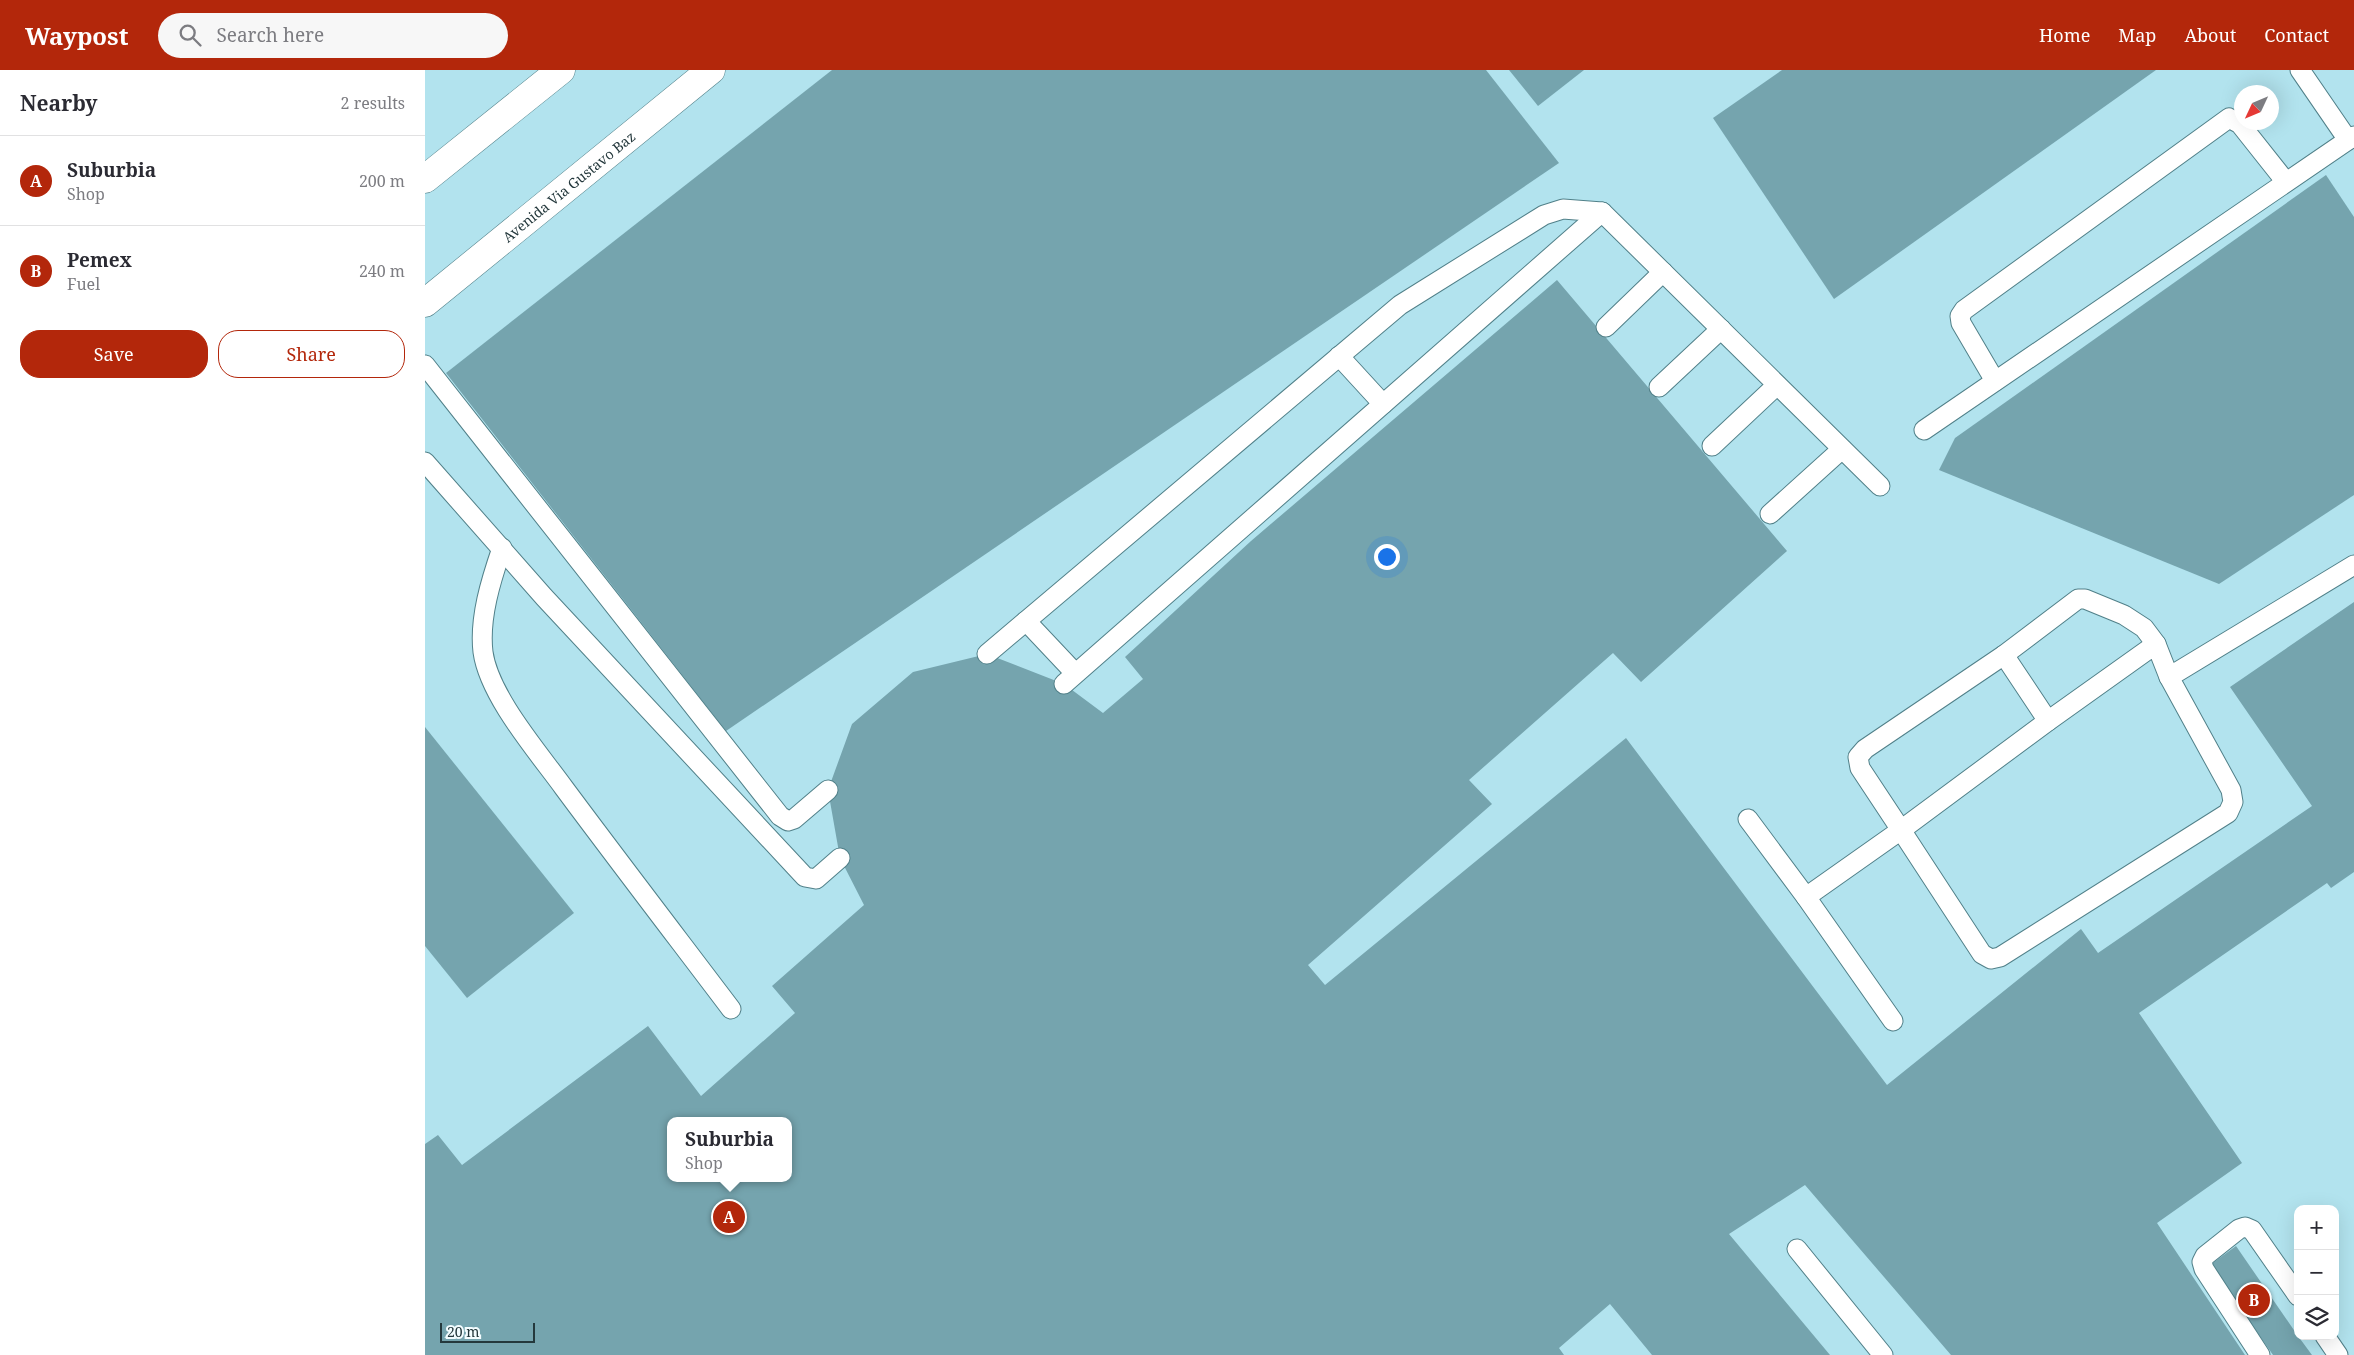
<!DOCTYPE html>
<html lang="en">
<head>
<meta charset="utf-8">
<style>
	:root { --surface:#fff; --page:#f7f7f7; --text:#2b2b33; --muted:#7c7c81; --line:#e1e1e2; --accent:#b3270b }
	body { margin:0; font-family:"Noto Serif",serif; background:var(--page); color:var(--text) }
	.controls { position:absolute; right:15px; bottom:15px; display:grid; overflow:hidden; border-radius:10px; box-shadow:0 5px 20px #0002 }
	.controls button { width:45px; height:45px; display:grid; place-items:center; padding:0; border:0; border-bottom:1px solid var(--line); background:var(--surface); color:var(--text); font:25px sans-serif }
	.compass { position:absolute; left:1809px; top:15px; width:45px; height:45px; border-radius:50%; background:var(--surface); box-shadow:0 5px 20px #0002; rotate:226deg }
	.scale { position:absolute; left:15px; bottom:12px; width:95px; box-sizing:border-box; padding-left:5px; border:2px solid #24383c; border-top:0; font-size:14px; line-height:18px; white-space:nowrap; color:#24383c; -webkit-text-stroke:4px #f3fdff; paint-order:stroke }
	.you { position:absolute; left:961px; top:486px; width:18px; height:18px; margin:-12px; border:4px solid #fff; border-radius:50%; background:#1a73e8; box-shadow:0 0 0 8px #1a73e833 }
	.badge { display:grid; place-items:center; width:32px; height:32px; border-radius:50%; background:var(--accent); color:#fff; font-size:16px; font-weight:700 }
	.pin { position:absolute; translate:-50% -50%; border:2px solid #fff; box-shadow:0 1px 5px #0006 }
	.popup { position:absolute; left:242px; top:1047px; width:125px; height:65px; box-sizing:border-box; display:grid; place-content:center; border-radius:10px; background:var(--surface); filter:drop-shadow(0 1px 4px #0005); font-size:16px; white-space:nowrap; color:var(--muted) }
	.popup b { font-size:19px; color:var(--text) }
	.popup::after { content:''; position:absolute; left:50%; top:100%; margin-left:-10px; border:10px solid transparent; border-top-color:var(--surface) }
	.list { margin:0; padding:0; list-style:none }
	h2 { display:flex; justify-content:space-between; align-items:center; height:65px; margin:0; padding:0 20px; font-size:21px }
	h2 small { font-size:16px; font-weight:400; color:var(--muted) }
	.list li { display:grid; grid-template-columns:32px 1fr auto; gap:15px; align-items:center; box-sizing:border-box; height:90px; padding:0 20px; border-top:1px solid var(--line) }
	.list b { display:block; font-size:19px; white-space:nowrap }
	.list p { margin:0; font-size:16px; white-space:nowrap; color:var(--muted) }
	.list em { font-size:16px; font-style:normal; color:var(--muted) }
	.actions { display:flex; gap:10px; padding:15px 20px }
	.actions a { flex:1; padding:11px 0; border:1px solid var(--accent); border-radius:20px; text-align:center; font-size:18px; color:var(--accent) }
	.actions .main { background:var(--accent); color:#fff }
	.icon { flex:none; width:28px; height:28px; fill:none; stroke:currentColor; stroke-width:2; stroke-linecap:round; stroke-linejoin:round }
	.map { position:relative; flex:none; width:1929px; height:1285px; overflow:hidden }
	header { display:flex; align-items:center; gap:30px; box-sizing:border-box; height:70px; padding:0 25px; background:var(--accent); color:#fff }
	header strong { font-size:24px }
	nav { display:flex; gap:28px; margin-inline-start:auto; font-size:18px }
	.search { width:350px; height:45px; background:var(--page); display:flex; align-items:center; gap:12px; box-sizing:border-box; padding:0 18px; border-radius:28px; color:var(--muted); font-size:19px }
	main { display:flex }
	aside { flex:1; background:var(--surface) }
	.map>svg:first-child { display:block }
	.building { fill:#75a4ae; fill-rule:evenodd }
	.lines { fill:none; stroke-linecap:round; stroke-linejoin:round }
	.service-casing { stroke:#518089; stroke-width:21 }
	.primary-casing { stroke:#518089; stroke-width:29 }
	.service { stroke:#fff; stroke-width:19 }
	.primary { stroke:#fff; stroke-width:28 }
	.labels { text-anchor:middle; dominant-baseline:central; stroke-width:4.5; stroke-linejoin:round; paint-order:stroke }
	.street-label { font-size:14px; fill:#24383c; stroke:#f3fdff }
</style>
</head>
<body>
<header>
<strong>Waypost</strong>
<div class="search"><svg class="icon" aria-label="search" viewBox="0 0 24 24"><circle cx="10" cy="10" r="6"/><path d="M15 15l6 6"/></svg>Search here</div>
<nav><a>Home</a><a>Map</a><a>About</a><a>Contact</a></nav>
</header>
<main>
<aside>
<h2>Nearby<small>2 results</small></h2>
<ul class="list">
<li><span class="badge">A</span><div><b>Suburbia</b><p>Shop</p></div><em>200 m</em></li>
<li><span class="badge">B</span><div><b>Pemex</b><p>Fuel</p></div><em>240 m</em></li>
</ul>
<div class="actions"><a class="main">Save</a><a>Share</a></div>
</aside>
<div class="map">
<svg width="1929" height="1285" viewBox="0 0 1929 1285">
	<rect width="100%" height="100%" fill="#b2e3ee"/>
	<g class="building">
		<path d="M407,0H1061L1134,93L301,661L21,303Z"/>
		<path d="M1084,0H1159L1113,36Z"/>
		<path d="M1357,0H1731L1409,229L1288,48Z"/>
		<path d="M1901,105L1929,147V425L1794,514L1514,400L1530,368Z"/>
		<path d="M1132,210L1362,481L1216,612L1188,583L1044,710L1067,734L883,895L900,915L1201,668L1462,1015L1656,859L1673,883L1887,736L1805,617L1929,532V802L1906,818L1902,813L1714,943L1817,1093L1732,1153L1820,1285H1526L1380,1115L1304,1164L1405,1285H1227L1185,1234L1134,1278L1139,1285H0V1074L13,1065L37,1095L223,956L276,1026L370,943L347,916L439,835L415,788L403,720L427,654L488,602L562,584L639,614L678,643L718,609L700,587L826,471ZM245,1051H363V1108H245Z"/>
		<path d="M0,657L149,843L42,928L0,876Z"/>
		<path d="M1811,1176L1873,1266L1887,1285H1848L1785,1195Z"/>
	</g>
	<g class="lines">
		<g class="service-casing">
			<g id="service">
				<path d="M1875,0L1923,70"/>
				<path d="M1181,257L1238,202"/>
				<path d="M914,286L958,334"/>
				<path d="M0,295L355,746L363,751L369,749L403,720"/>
				<path d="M1570,311L1536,253L1535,246L1539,240L1804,48L1815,54L1861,112"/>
				<path d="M1234,317L1296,259"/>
				<path d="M1499,360L1929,66"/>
				<path d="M1287,376L1352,315"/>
				<path d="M0,392L119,527L380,807L391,809L415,788"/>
				<path d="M1345,444L1417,379"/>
				<path d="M77,478C66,510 54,548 58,582C64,626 113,682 139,718C194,792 250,865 306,939"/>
				<path d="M601,551L650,603"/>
				<path d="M1731,574L1744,607L1806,720L1808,732L1803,743L1575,887L1566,889L1557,884L1476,760L1623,651Z"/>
				<path d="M562,584L975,235L1119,145L1138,139L1177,142L1455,416"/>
				<path d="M1744,607L1929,495"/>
				<path d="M639,614L1177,142"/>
				<path d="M1623,651L1579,585L1653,529H1660L1699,545L1719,558L1731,574"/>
				<path d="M1323,749L1381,827L1468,951"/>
				<path d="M1381,827L1476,760L1435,698L1433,687L1440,679L1579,585"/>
				<path d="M1372,1179L1458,1285"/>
				<path d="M1900,1266L1913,1285"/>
				<path d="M1835,1285L1779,1199L1777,1192L1780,1186L1814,1159L1820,1157L1827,1160L1873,1226"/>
			</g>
		</g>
		<g class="primary-casing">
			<g id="primary">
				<path d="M0,109L136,0"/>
				<path id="s1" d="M0,233L286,0"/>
			</g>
		</g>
		<use href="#service" class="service"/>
		<use href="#primary" class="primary"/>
	</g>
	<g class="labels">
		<g class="street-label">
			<text stroke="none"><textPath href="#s1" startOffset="185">Avenida Via Gustavo Baz</textPath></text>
		</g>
	</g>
</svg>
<div class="controls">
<button>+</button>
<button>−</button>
<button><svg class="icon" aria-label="layers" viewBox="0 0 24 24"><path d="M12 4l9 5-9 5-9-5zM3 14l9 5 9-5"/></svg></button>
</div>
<svg class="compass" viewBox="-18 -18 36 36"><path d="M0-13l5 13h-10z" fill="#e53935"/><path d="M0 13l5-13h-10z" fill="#7c7c81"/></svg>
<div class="scale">20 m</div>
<div class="you"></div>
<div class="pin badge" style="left:304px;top:1147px">A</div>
<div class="popup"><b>Suburbia</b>Shop</div>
<div class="pin badge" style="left:1829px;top:1230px">B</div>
</div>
</main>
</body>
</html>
